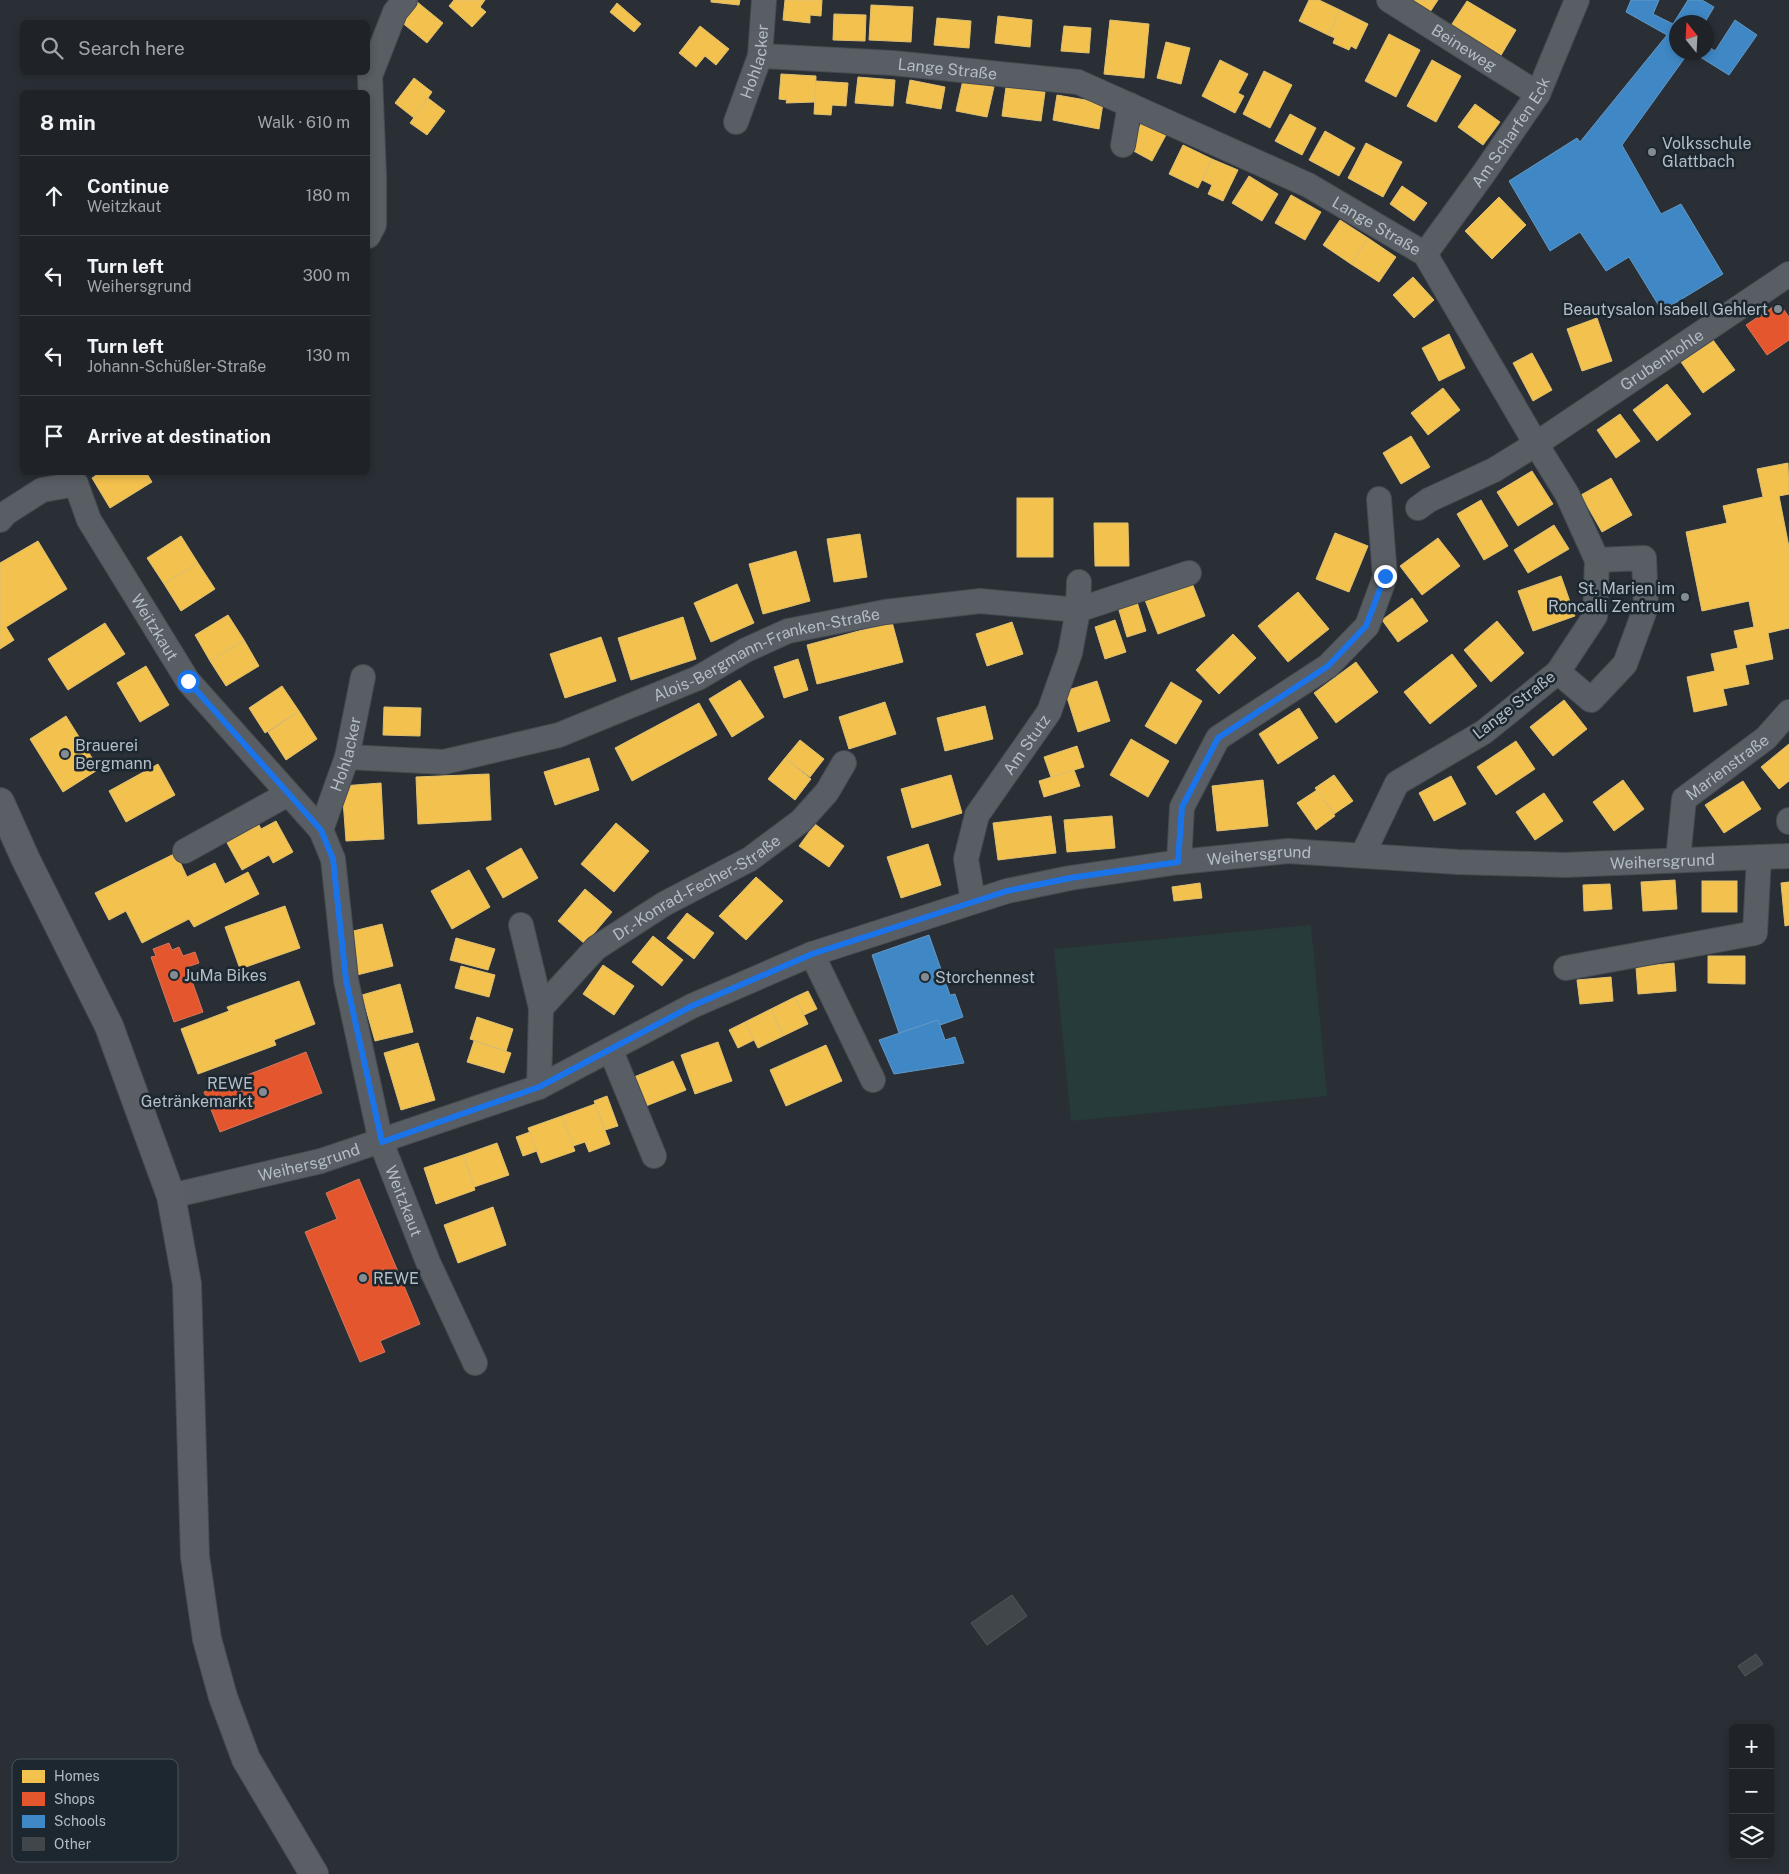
<!DOCTYPE html>
<html lang="en">
<head>
<meta charset="utf-8">
<style>
	:root { --surface:#1f2328; --page:#2c2f34; --text:#f1f3f6; --muted:#a1a4a8; --line:#3c4045 }
	body { margin:0; font-family:"Public Sans",sans-serif; background:var(--page); color:var(--text) }
	.controls { position:absolute; right:15px; bottom:15px; display:grid; overflow:hidden; border-radius:8px; box-shadow:0 2px 8px #0003 }
	.controls button { width:45px; height:45px; display:grid; place-items:center; padding:0; border:0; border-bottom:1px solid var(--line); background:var(--surface); color:var(--text); font:25px sans-serif }
	.compass { position:absolute; left:1669px; top:15px; width:45px; height:45px; border-radius:50%; background:var(--surface); box-shadow:0 2px 8px #0003; rotate:342deg }
	.stop { position:absolute; width:15px; height:15px; margin:-11px; border:4px solid #1a73e8; border-radius:50%; background:#fff }
	.stop.end { background:#1a73e8; border-color:#fff; box-shadow:0 1px 5px #0008 }
	.list { margin:0; padding:0; list-style:none }
	h2 { display:flex; justify-content:space-between; align-items:center; height:65px; margin:0; padding:0 20px; font-size:21px }
	h2 small { font-size:16px; font-weight:400; color:var(--muted) }
	.list li { display:grid; grid-template-columns:32px 1fr auto; gap:15px; align-items:center; box-sizing:border-box; height:80px; padding:0 20px; border-top:1px solid var(--line) }
	.list b { display:block; font-size:19px; white-space:nowrap }
	.list p { margin:0; font-size:16px; white-space:nowrap; color:var(--muted) }
	.list em { font-size:16px; font-style:normal; color:var(--muted) }
	.icon { flex:none; width:28px; height:28px; fill:none; stroke:currentColor; stroke-width:2; stroke-linecap:round; stroke-linejoin:round }
	.map { position:relative; flex:none; width:1789px; height:1874px; overflow:hidden }
	.search { position:absolute; background:var(--surface); box-shadow:0 2px 8px #0003; left:20px; top:20px; width:350px; height:55px; display:flex; align-items:center; gap:12px; box-sizing:border-box; padding:0 18px; border-radius:8px; color:var(--muted); font-size:19px }
	.panel { position:absolute; background:var(--surface); box-shadow:0 2px 8px #0003; left:20px; top:90px; width:350px; height:385px; border-radius:8px }
	.map>svg:first-child { display:block }
	.green { fill:#273b3b }
	.homes { fill:#f2c14e; stroke:#dfc072 }
	.shops { fill:#e4572e; stroke:#d5765c }
	.schools { fill:#3f88c5; stroke:#6298c5 }
	.building { fill:#41464b; stroke:#50575d }
	.lines { fill:none; stroke-linecap:round; stroke-linejoin:round }
	.minor-casing { stroke:#464b50; stroke-width:26 }
	.major-casing { stroke:#464c52; stroke-width:30 }
	.minor { stroke:#585e63; stroke-width:24 }
	.major { stroke:#5b5f65; stroke-width:28 }
	.route { stroke:#1a73e8; stroke-width:6 }
	.poi-dot { fill:#838b93; stroke:#1c272f; stroke-width:2 }
	.labels { text-anchor:middle; dominant-baseline:central; stroke-width:5; stroke-linejoin:round; paint-order:stroke }
	.street-label { font-size:16px; fill:#b3bdc6; stroke:#1c272f }
	.poi-label { font-size:16px; fill:#b3bdc6; stroke:#1c272f; text-anchor:start }
	.key { fill:#1c272f; stroke:#49545c; stroke-width:1 }
	.key-label { font-size:14px; fill:#b3bdc6 }
</style>
</head>
<body>
<div class="map">
<svg width="1789" height="1874" viewBox="0 0 1789 1874">
	<rect width="100%" height="100%" fill="#292f35"/>
	<path class="green" d="M1311,925L1327,1096L1071,1121L1054,949Z"/>
	<g class="homes">
		<path d="M454,0H485L480,7L486,12L472,27L449,6Z"/>
		<path d="M711,0H740L739,5L711,2Z"/>
		<path d="M785,0H822L821,16L810,15V23L783,20Z"/>
		<path d="M1309,0H1319L1340,10L1328,35L1299,21Z"/>
		<path d="M1405,0H1438L1428,15Z"/>
		<path d="M416,1L443,23L427,43L400,21Z"/>
		<path d="M1467,1L1516,30L1500,57L1450,27Z"/>
		<path d="M617,3L641,24L634,32L610,12Z"/>
		<path d="M871,5L913,7L911,42L869,40Z"/>
		<path d="M1340,10L1368,24L1356,49L1351,46L1349,50L1333,43L1335,38L1328,35Z"/>
		<path d="M834,14L866,15L865,41L833,40Z"/>
		<path d="M998,16L1032,20L1030,47L995,43Z"/>
		<path d="M937,18L971,21L969,48L934,45Z"/>
		<path d="M1110,20L1149,24L1144,78L1104,74Z"/>
		<path d="M700,26L729,49L716,65L705,56L696,67L679,53Z"/>
		<path d="M1064,26L1091,28L1089,53L1061,51Z"/>
		<path d="M1389,34L1420,50L1396,97L1365,81Z"/>
		<path d="M1166,42L1190,48L1181,84L1157,78Z"/>
		<path d="M1220,60L1248,74L1238,93L1244,96L1235,113L1202,96Z"/>
		<path d="M1432,60L1461,76L1436,122L1407,106Z"/>
		<path d="M1264,71L1292,85L1270,128L1243,114Z"/>
		<path d="M781,74L816,76L815,102L786,103L787,100L779,99Z"/>
		<path d="M858,77L895,80L893,106L855,103Z"/>
		<path d="M414,78L432,92L414,118L395,103Z"/>
		<path d="M910,80L945,87L941,109L906,103Z"/>
		<path d="M963,80L994,87L987,117L956,111Z"/>
		<path d="M816,81L848,83L846,106L832,105L831,115L814,114Z"/>
		<path d="M1006,87L1045,92L1041,121L1002,116Z"/>
		<path d="M1057,95L1103,103L1099,129L1053,120Z"/>
		<path d="M428,98L445,111L427,135L410,123Z"/>
		<path d="M1475,104L1500,122L1483,145L1458,127Z"/>
		<path d="M1290,114L1316,128L1302,155L1275,141Z"/>
		<path d="M1142,122L1166,135L1152,161L1128,148Z"/>
		<path d="M1325,131L1355,148L1339,176L1309,160Z"/>
		<path d="M1366,143L1402,162L1383,197L1348,178Z"/>
		<path d="M1183,145L1212,159L1198,188L1169,174Z"/>
		<path d="M1212,159L1238,170L1223,201L1208,194L1212,185L1202,180Z"/>
		<path d="M1249,176L1278,194L1262,221L1232,203Z"/>
		<path d="M1402,186L1427,203L1414,221L1390,204Z"/>
		<path d="M1291,195L1321,212L1305,240L1275,223Z"/>
		<path d="M1499,197L1526,225L1492,259L1465,231Z"/>
		<path d="M1340,220L1368,238L1351,264L1323,245Z"/>
		<path d="M1368,238L1396,257L1379,282L1351,264Z"/>
		<path d="M1413,277L1434,300L1414,318L1393,295Z"/>
		<path d="M1597,318L1612,361L1582,371L1567,329Z"/>
		<path d="M1449,334L1465,368L1439,381L1422,348Z"/>
		<path d="M1713,340L1735,370L1703,393L1681,362Z"/>
		<path d="M1532,353L1552,390L1533,401L1513,363Z"/>
		<path d="M1667,384L1691,414L1657,441L1633,410Z"/>
		<path d="M1443,388L1460,410L1428,435L1411,413Z"/>
		<path d="M1620,414L1640,441L1616,458L1597,430Z"/>
		<path d="M1411,436L1430,467L1401,484L1383,453Z"/>
		<path d="M1788,463L1789,494L1779,496L1789,547V628L1768,633L1773,659L1745,665L1749,684L1723,689L1727,705L1694,712L1687,677L1715,671L1711,654L1738,648L1734,631L1754,627L1749,601L1702,611L1686,532L1727,523L1723,506L1763,497L1757,469Z"/>
		<path d="M1532,471L1553,504L1518,526L1497,492Z"/>
		<path d="M101,472H146L152,482L110,508L92,478Z"/>
		<path d="M1611,478L1632,515L1602,532L1581,495Z"/>
		<rect x="1017" y="498" width="36" height="59"/>
		<path d="M1481,500L1508,546L1484,560L1457,514Z"/>
		<path d="M1094,523H1128L1129,566H1095Z"/>
		<path d="M1554,525L1569,549L1528,573L1514,550Z"/>
		<path d="M1335,533L1368,546L1349,592L1316,579Z"/>
		<path d="M860,534L867,577L834,582L827,539Z"/>
		<path d="M181,536L198,563L164,584L147,558Z"/>
		<path d="M1438,538L1460,566L1422,595L1400,566Z"/>
		<path d="M38,541L67,589L6,627L14,640L0,649V563Z"/>
		<path d="M796,551L810,601L763,614L749,564Z"/>
		<path d="M198,563L215,589L181,611L164,584Z"/>
		<path d="M1561,576L1575,616L1533,631L1518,591Z"/>
		<path d="M1192,583L1205,616L1158,634L1145,600Z"/>
		<path d="M737,584L754,623L711,642L694,603Z"/>
		<path d="M1298,592L1329,629L1288,662L1258,626Z"/>
		<path d="M1412,598L1428,621L1398,642L1382,620Z"/>
		<path d="M1137,602L1146,631L1127,637L1118,607Z"/>
		<path d="M228,615L244,640L210,661L195,635Z"/>
		<path d="M683,617L696,659L631,680L618,638Z"/>
		<path d="M1115,620L1126,652L1105,659L1095,627Z"/>
		<path d="M1497,621L1524,653L1491,682L1464,650Z"/>
		<path d="M892,622L903,662L817,684L807,645Z"/>
		<path d="M1012,622L1023,654L987,666L976,634Z"/>
		<path d="M105,623L125,654L68,690L48,659Z"/>
		<path d="M1233,634L1256,658L1219,694L1196,670Z"/>
		<path d="M601,637L616,681L565,698L550,654Z"/>
		<path d="M244,640L259,666L226,686L210,661Z"/>
		<path d="M1452,654L1477,686L1430,724L1404,692Z"/>
		<path d="M798,659L808,690L784,698L774,667Z"/>
		<path d="M1356,662L1378,692L1336,723L1314,693Z"/>
		<path d="M146,666L169,705L140,722L117,683Z"/>
		<path d="M740,680L764,717L732,737L709,699Z"/>
		<path d="M1097,681L1110,721L1078,732L1065,691Z"/>
		<path d="M1171,682L1202,701L1176,744L1145,726Z"/>
		<path d="M282,686L299,711L265,733L249,708Z"/>
		<path d="M1564,700L1587,729L1553,756L1530,727Z"/>
		<path d="M885,702L896,734L849,749L839,717Z"/>
		<path d="M699,703L717,735L632,781L615,748Z"/>
		<path d="M985,706L993,739L945,751L937,718Z"/>
		<path d="M384,707L421,708L420,736L383,735Z"/>
		<path d="M1299,708L1318,738L1278,764L1259,734Z"/>
		<path d="M299,711L317,739L286,760L268,732Z"/>
		<path d="M66,716L99,769L63,792L30,739Z"/>
		<path d="M1131,739L1169,761L1148,797L1110,775Z"/>
		<path d="M800,740L824,759L810,777L785,758Z"/>
		<path d="M1516,741L1535,769L1496,795L1477,767Z"/>
		<path d="M1789,744V781L1779,789L1761,767Z"/>
		<path d="M1077,746L1084,767L1051,777L1044,757Z"/>
		<path d="M589,758L599,790L555,805L544,772Z"/>
		<path d="M785,758L811,779L795,800L768,779Z"/>
		<path d="M158,764L175,795L126,822L109,791Z"/>
		<path d="M1074,770L1080,786L1044,797L1039,781Z"/>
		<path d="M489,774L491,820L418,824L416,777Z"/>
		<path d="M951,775L962,813L912,828L901,789Z"/>
		<path d="M1334,775L1353,801L1334,814L1315,788Z"/>
		<path d="M1451,776L1466,804L1434,821L1419,793Z"/>
		<path d="M1263,780L1268,826L1217,831L1212,786Z"/>
		<path d="M1623,780L1644,809L1614,831L1593,802Z"/>
		<path d="M1743,781L1761,809L1724,833L1705,805Z"/>
		<path d="M381,783L384,839L346,841L342,786Z"/>
		<path d="M1317,790L1335,816L1316,830L1297,803Z"/>
		<path d="M1544,793L1563,821L1535,840L1516,812Z"/>
		<path d="M1051,816L1056,853L998,860L993,823Z"/>
		<path d="M1112,816L1115,848L1067,852L1064,820Z"/>
		<path d="M276,821L293,852L273,863L269,855L242,870L226,841L258,823L261,829Z"/>
		<path d="M616,823L649,851L614,892L581,864Z"/>
		<path d="M815,824L844,846L829,867L799,846Z"/>
		<path d="M928,844L941,885L901,898L887,857Z"/>
		<path d="M521,848L538,878L503,898L486,868Z"/>
		<path d="M176,853L187,877L215,863L225,884L248,872L259,894L194,927L189,919L142,943L126,911L109,920L95,893Z"/>
		<path d="M469,870L490,907L452,929L431,891Z"/>
		<path d="M756,877L783,901L746,940L719,916Z"/>
		<path d="M1675,880L1677,909L1643,911L1641,882Z"/>
		<rect x="1702" y="881" width="35" height="31"/>
		<path d="M1789,882V925L1785,926L1781,883Z"/>
		<path d="M1200,883L1202,898L1174,901L1172,887Z"/>
		<path d="M1610,884L1612,909L1584,911L1583,885Z"/>
		<path d="M585,889L612,912L585,944L558,921Z"/>
		<path d="M285,906L300,948L240,969L225,927Z"/>
		<path d="M687,913L714,933L694,959L667,938Z"/>
		<path d="M382,924L393,966L357,975L345,933Z"/>
		<path d="M653,936L683,960L662,986L632,962Z"/>
		<path d="M456,938L495,949L488,970L450,960Z"/>
		<path d="M1708,956H1745V984L1708,983Z"/>
		<path d="M1674,963L1676,991L1638,994L1636,967Z"/>
		<path d="M603,965L634,986L614,1015L583,994Z"/>
		<path d="M461,966L495,975L489,997L455,988Z"/>
		<path d="M1611,977L1613,1001L1580,1004L1577,980Z"/>
		<path d="M299,981L315,1024L274,1040L276,1045L198,1074L181,1029L229,1011L227,1007Z"/>
		<path d="M400,984L413,1032L375,1041L362,995Z"/>
		<path d="M808,991L817,1009L804,1015L795,997Z"/>
		<path d="M795,997L808,1024L783,1036L771,1009Z"/>
		<path d="M771,1009L783,1036L758,1048L745,1022Z"/>
		<path d="M477,1017L513,1029L506,1051L470,1039Z"/>
		<path d="M745,1022L754,1040L738,1048L729,1030Z"/>
		<path d="M474,1041L511,1053L504,1073L467,1062Z"/>
		<path d="M718,1042L732,1081L695,1094L681,1055Z"/>
		<path d="M418,1043L435,1100L401,1110L384,1053Z"/>
		<path d="M826,1045L842,1081L786,1106L770,1070Z"/>
		<path d="M673,1061L686,1090L646,1106L634,1077Z"/>
		<path d="M607,1096L618,1126L605,1130L594,1101Z"/>
		<path d="M595,1104L610,1144L589,1152L585,1142L573,1146L562,1116Z"/>
		<path d="M562,1116L575,1151L541,1163L528,1128Z"/>
		<path d="M530,1132L537,1151L523,1156L516,1137Z"/>
		<path d="M497,1143L509,1175L474,1187L463,1155Z"/>
		<path d="M463,1155L475,1190L436,1204L424,1168Z"/>
		<path d="M493,1207L506,1245L458,1263L444,1225Z"/>
	</g>
	<g class="shops">
		<path d="M1779,303L1789,317V340L1767,355L1746,325Z"/>
		<path d="M169,943L172,950L179,947L183,956L195,952L199,963L187,967L203,1012L174,1022L151,957L156,956L153,949Z"/>
		<path d="M306,1052L322,1093L220,1132L204,1092Z"/>
		<path d="M359,1179L420,1324L380,1341L385,1352L360,1362L305,1232L337,1219L326,1193Z"/>
	</g>
	<g class="schools">
		<path d="M1631,0H1659L1653,14L1673,24L1688,0H1702L1714,7L1705,22H1676V52H1689L1622,145L1661,214L1681,204L1723,274L1662,311L1629,257L1606,271L1580,232L1550,251L1509,181L1577,138L1580,142L1667,35L1626,12Z"/>
		<path d="M1735,20L1757,35L1729,75L1692,52H1706V45L1715,51Z"/>
		<path d="M929,935L950,995L955,994L963,1017L940,1025L938,1020L899,1033L872,955Z"/>
		<path d="M938,1020L945,1040L955,1037L964,1063L894,1074L879,1040Z"/>
	</g>
	<g class="building">
		<path d="M1012,1595L1027,1616L987,1645L971,1623Z"/>
		<path d="M1756,1654L1763,1664L1745,1676L1738,1666Z"/>
	</g>
	<g class="lines">
		<g class="minor-casing">
			<g id="minor">
				<path id="s1" d="M1389,0L1538,94"/>
				<path id="s2" d="M760,56L893,63L1078,82L1308,185L1425,254L1536,444L1567,494L1597,560L1595,616L1558,672L1484,732L1397,783L1363,854"/>
				<path id="s3" d="M736,122L760,56L764,0"/>
				<path d="M1123,145L1130,105"/>
				<path d="M368,236L374,225V176L370,76L395,12L405,0"/>
				<path id="s4" d="M1425,254L1484,173L1538,94L1577,0"/>
				<path id="s5" d="M76,484L89,520L188,681L321,830L333,859L346,980L381,1142L428,1262L475,1363"/>
				<path id="s6" d="M1418,508L1429,500L1494,470L1536,444L1789,274"/>
				<path d="M0,520L6,513L42,490L76,484"/>
				<path d="M1558,672L1591,700L1625,664L1646,607L1644,558L1597,560"/>
				<path id="s7" d="M347,757L444,762L559,735L698,678L746,650L788,631L885,612L980,601L1078,610L1189,573"/>
				<path d="M1789,820V822"/>
				<path id="s8" d="M321,830L347,757L363,677"/>
				<path d="M185,851L288,794"/>
				<path id="s9" d="M1678,859L1684,799L1766,738L1789,712"/>
				<path d="M1179,862L1182,807L1218,738L1328,666L1367,626L1385,577L1379,499"/>
				<path id="s10" d="M973,901L966,859L977,815L1049,712L1070,653L1078,610L1079,582"/>
				<path d="M521,925L541,1008"/>
				<path d="M812,954L873,1080"/>
				<path d="M1566,968L1755,933L1759,857"/>
				<path d="M611,1051L654,1156"/>
				<path id="s11" d="M539,1087L541,1008L596,948L664,904L750,859L801,821L827,792L844,763"/>
				<path id="s12" d="M171,1196L321,1161L539,1087L692,1006L812,954L1007,891L1070,878L1179,862L1288,851L1458,862L1565,865L1789,856"/>
			</g>
		</g>
		<g class="major-casing">
			<path id="major" d="M0,802L26,860L109,1026L171,1196L187,1284L195,1557L207,1639L223,1697L246,1759L314,1874"/>
		</g>
		<use href="#minor" class="minor"/>
		<use href="#major" class="major"/>
	</g>
	<g class="lines">
		<path class="route" d="M188,681L321,830L333,859L346,980L382,1142L539,1087L692,1006L812,954L1007,891L1070,878L1178,862L1182,807L1218,738L1328,666L1366,626L1385,576"/>
	</g>
	<g class="poi-dot">
		<circle cx="1652" cy="152" r="5"/>
		<circle cx="1778" cy="309" r="5"/>
		<circle cx="1685" cy="597" r="5"/>
		<circle cx="65" cy="754" r="5"/>
		<circle cx="174" cy="975" r="5"/>
		<circle cx="925" cy="977" r="5"/>
		<circle cx="263" cy="1092" r="5"/>
		<circle cx="363" cy="1278" r="5"/>
	</g>
	<g class="labels">
		<g class="street-label">
			<text stroke="none"><textPath href="#s1" startOffset="89">Beineweg</textPath></text>
			<text stroke="none"><textPath href="#s3" startOffset="64">Hohlacker</textPath></text>
			<text stroke="none"><textPath href="#s2" startOffset="188">Lange Straße</textPath></text>
			<text stroke="none"><textPath href="#s4" startOffset="149">Am Scharfen Eck</textPath></text>
			<text stroke="none"><textPath href="#s2" startOffset="651">Lange Straße</textPath></text>
			<text stroke="none"><textPath href="#s6" startOffset="286">Grubenhohle</textPath></text>
			<text stroke="none"><textPath href="#s5" startOffset="164">Weitzkaut</textPath></text>
			<text stroke="none"><textPath href="#s7" startOffset="439">Alois-Bergmann-Franken-Straße</textPath></text>
			<text transform="translate(1514 705) rotate(-38)">Lange Straße</text>
			<text stroke="none"><textPath href="#s10" startOffset="174">Am Stutz</textPath></text>
			<text stroke="none"><textPath href="#s8" startOffset="80">Hohlacker</textPath></text>
			<text stroke="none"><textPath href="#s9" startOffset="114">Marienstraße</textPath></text>
			<text stroke="none"><textPath href="#s12" startOffset="1148">Weihersgrund</textPath></text>
			<text stroke="none"><textPath href="#s12" startOffset="1552">Weihersgrund</textPath></text>
			<text stroke="none"><textPath href="#s11" startOffset="278">Dr.-Konrad-Fecher-Straße</textPath></text>
			<text stroke="none"><textPath href="#s12" startOffset="142">Weihersgrund</textPath></text>
			<text stroke="none"><textPath href="#s5" startOffset="809">Weitzkaut</textPath></text>
		</g>
		<g class="poi-label">
			<text x="1662" y="143">Volksschule<tspan x="1662" dy="18">Glattbach</tspan></text>
			<text x="1768" y="309" text-anchor="end">Beautysalon Isabell Gehlert</text>
			<text x="1675" y="588" text-anchor="end">St. Marien im<tspan x="1675" dy="18">Roncalli Zentrum</tspan></text>
			<text x="75" y="745">Brauerei<tspan x="75" dy="18">Bergmann</tspan></text>
			<text x="184" y="975">JuMa Bikes</text>
			<text x="935" y="977">Storchennest</text>
			<text x="253" y="1083" text-anchor="end">REWE<tspan x="253" dy="18">Getränkemarkt</tspan></text>
			<text x="373" y="1278">REWE</text>
		</g>
	</g>
	<rect x="12" y="1759" width="166" height="103" rx="8" class="key"/>
	<rect x="22" y="1770" width="23" height="13" fill="#f2c14e"/>
	<rect x="22" y="1792" width="23" height="14" fill="#e4572e"/>
	<rect x="22" y="1815" width="23" height="13" fill="#3f88c5"/>
	<rect x="22" y="1837" width="23" height="14" fill="#41464b"/>
	<g class="key-label">
		<text x="54" y="1781">Homes</text>
		<text x="54" y="1804">Shops</text>
		<text x="54" y="1826">Schools</text>
		<text x="54" y="1849">Other</text>
	</g>
</svg>
<div class="controls">
<button>+</button>
<button>−</button>
<button><svg class="icon" aria-label="layers" viewBox="0 0 24 24"><path d="M12 4l9 5-9 5-9-5zM3 14l9 5 9-5"/></svg></button>
</div>
<svg class="compass" viewBox="-18 -18 36 36"><path d="M0-13l5 13h-10z" fill="#e53935"/><path d="M0 13l5-13h-10z" fill="#a1a4a8"/></svg>
<div class="stop" style="left:188px;top:681px"></div>
<div class="stop end" style="left:1385px;top:576px"></div>
<div class="search"><svg class="icon" aria-label="search" viewBox="0 0 24 24"><circle cx="10" cy="10" r="6"/><path d="M15 15l6 6"/></svg>Search here</div>
<section class="panel">
<h2>8 min<small>Walk · 610 m</small></h2>
<ul class="list">
<li><svg class="icon" aria-label="ahead" viewBox="0 0 24 24"><path d="M12 20V5M6 11l6-6 6 6"/></svg><div><b>Continue</b><p>Weitzkaut</p></div><em>180 m</em></li>
<li><svg class="icon" aria-label="left" viewBox="0 0 24 24"><path d="M17 20v-9H6M10 6l-5 5 5 5"/></svg><div><b>Turn left</b><p>Weihersgrund</p></div><em>300 m</em></li>
<li><svg class="icon" aria-label="left" viewBox="0 0 24 24"><path d="M17 20v-9H6M10 6l-5 5 5 5"/></svg><div><b>Turn left</b><p>Johann-Schüßler-Straße</p></div><em>130 m</em></li>
<li><svg class="icon" aria-label="arrive" viewBox="0 0 24 24"><path d="M6 21V4h12l-3 4 3 4H6"/></svg><div><b>Arrive at destination</b></div></li>
</ul>
</section>
</div>
</body>
</html>
